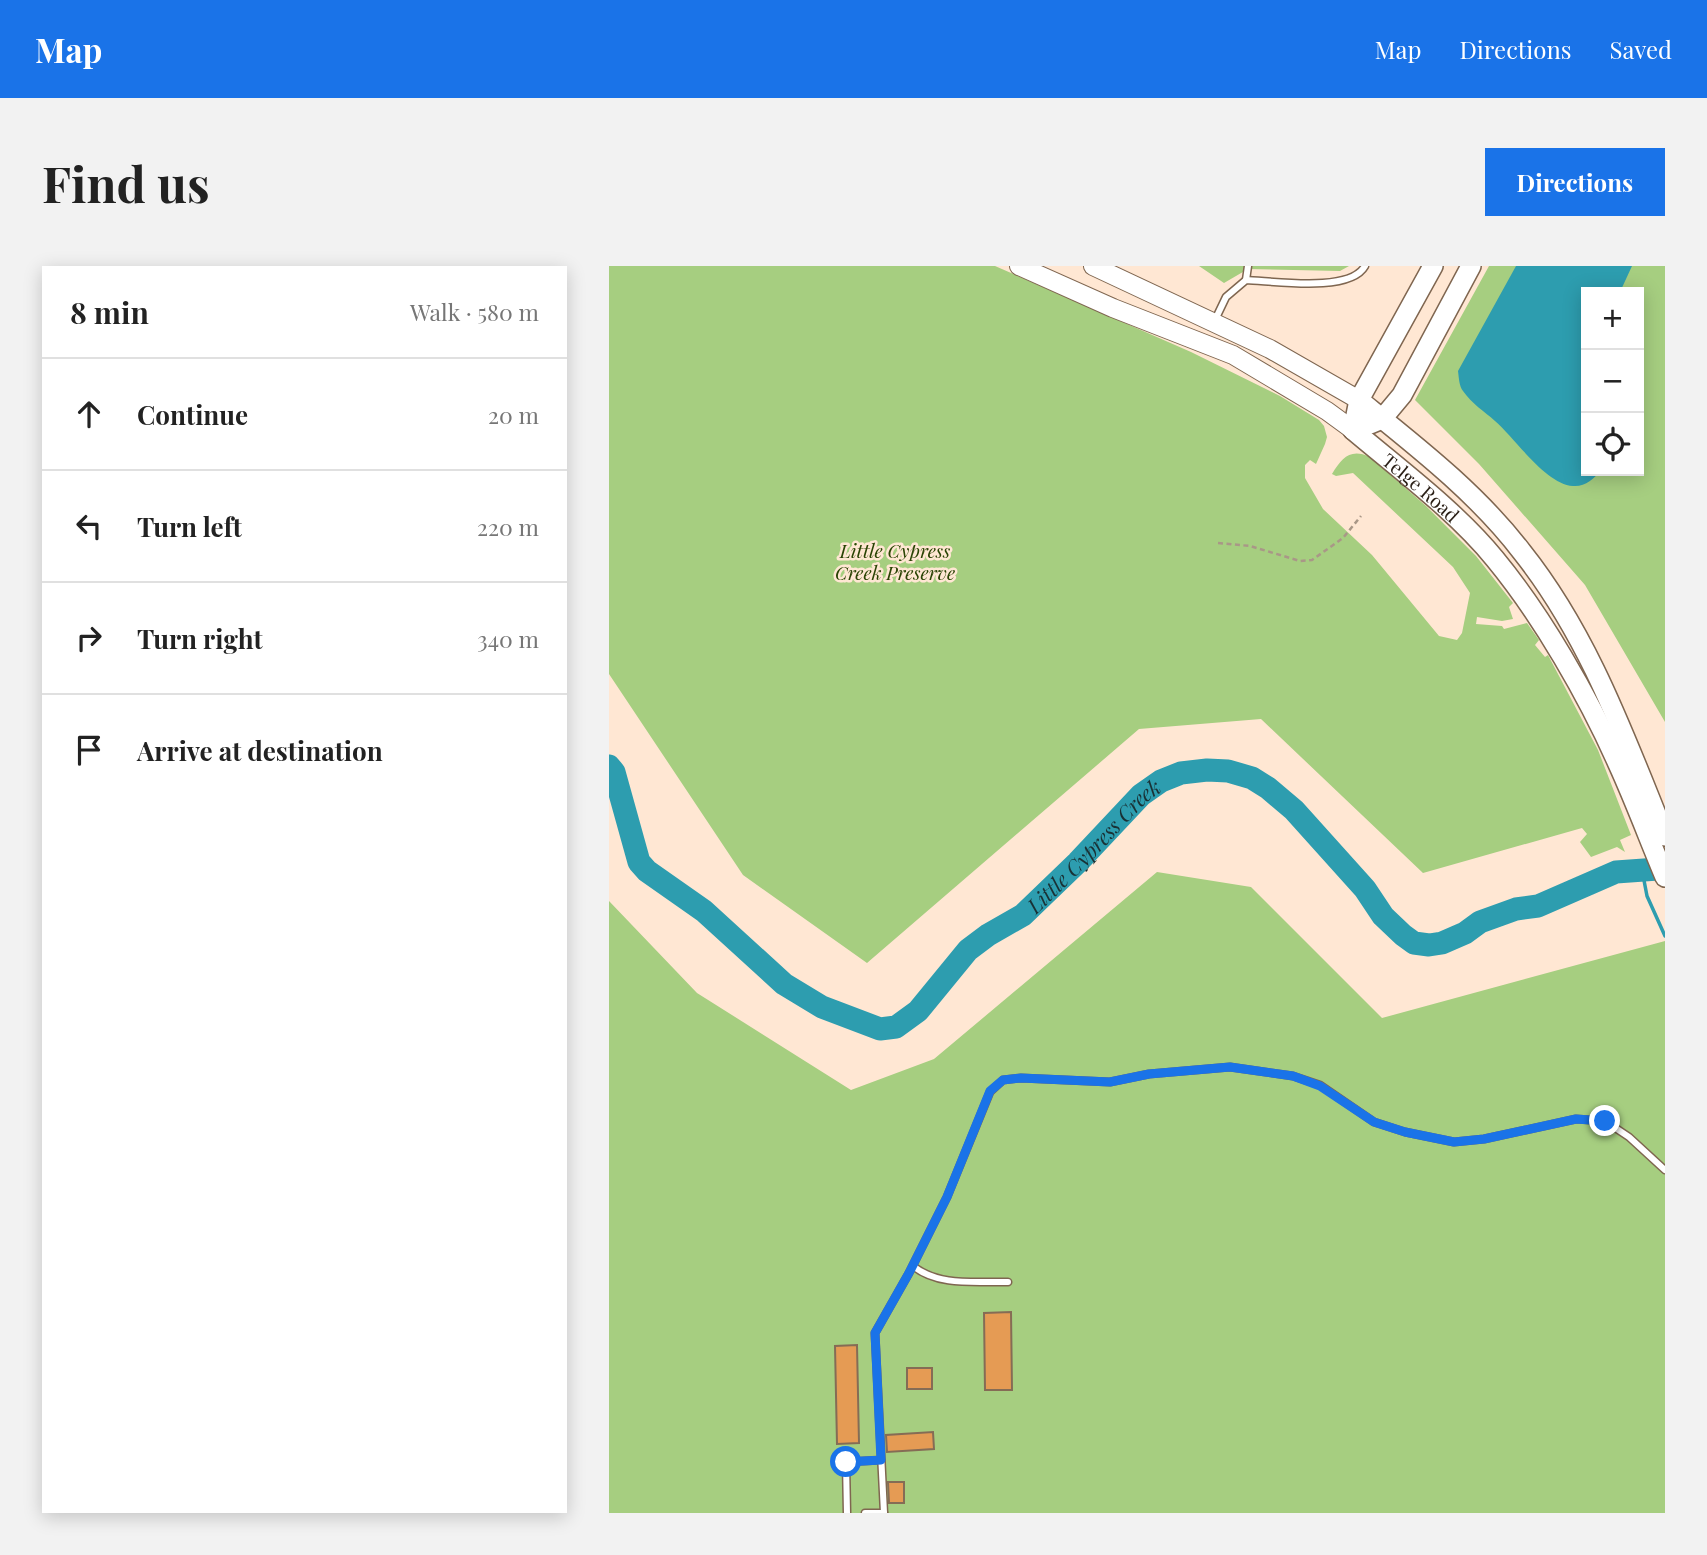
<!DOCTYPE html>
<html lang="en">
<head>
<meta charset="utf-8">
<style>
	:root { --surface:#fff; --page:#f2f2f2; --text:#222; --muted:#767676; --line:#e0e0e0; --accent:#1a73e8 }
	body { margin:0; font-family:"Playfair Display",serif; background:var(--page); color:var(--text) }
	.controls { position:absolute; right:21px; top:21px; display:grid; overflow:hidden; border-radius:0px; box-shadow:0 4px 18px #0003 }
	.controls button { width:63px; height:63px; display:grid; place-items:center; padding:0; border:0; border-bottom:2px solid var(--line); background:var(--surface); color:var(--text); font:35px sans-serif }
	.stop { position:absolute; width:21px; height:21px; margin:-16px; border:5px solid #1a73e8; border-radius:50%; background:#fff }
	.stop.end { background:#1a73e8; border-color:#fff; box-shadow:0 2px 7px #0008 }
	.list { margin:0; padding:0; list-style:none }
	h2 { display:flex; justify-content:space-between; align-items:center; height:91px; margin:0; padding:0 28px; font-size:30px }
	h2 small { font-size:23px; font-weight:400; color:var(--muted) }
	.list li { display:grid; grid-template-columns:46px 1fr auto; gap:21px; align-items:center; box-sizing:border-box; height:112px; padding:0 28px; border-top:2px solid var(--line) }
	.list b { display:block; font-size:26px; white-space:nowrap }
	.list em { font-size:23px; font-style:normal; color:var(--muted) }
	.icon { flex:none; width:38px; height:38px; fill:none; stroke:currentColor; stroke-width:2; stroke-linecap:round; stroke-linejoin:round }
	.map { position:relative; flex:none; width:1056px; height:1247px; overflow:hidden; border-radius:0px }
	header { display:flex; align-items:center; gap:42px; box-sizing:border-box; height:98px; padding:0 35px; background:var(--accent); color:#fff }
	header strong { font-size:33px }
	nav { display:flex; gap:38px; margin-inline-start:auto; font-size:24px }
	.intro { display:flex; align-items:center; justify-content:space-between; box-sizing:border-box; height:168px; padding:0 42px }
	h1 { margin:0; font-size:49px }
	.button { padding:18px 32px; border-radius:0px; background:var(--accent); color:#fff; font-size:24px; font-weight:700 }
	main { display:flex; gap:42px; padding:0 42px }
	aside { flex:1; background:var(--surface); border-radius:0px; box-shadow:0 4px 18px #0003 }
	.map>svg:first-child { display:block }
	.green { fill:#a6ce80; fill-rule:evenodd }
	.water { fill:#2d9daf }
	.lines { fill:none; stroke-linecap:round; stroke-linejoin:round }
	.stream { stroke:#2d9daf; stroke-width:3.5 }
	.river { stroke:#2d9daf; stroke-width:23 }
	.building { fill:#e59b54; stroke:#856c55; stroke-width:2 }
	.lane-casing { stroke:#7f6650; stroke-width:9 }
	.secondary-casing { stroke:#7f6650; stroke-width:20 }
	.primary-casing { stroke:#7f6650; stroke-width:22 }
	.path { stroke:#a99787; stroke-width:2.5; stroke-dasharray:5 3.5; stroke-linecap:butt }
	.lane { stroke:#fff; stroke-width:6 }
	.secondary { stroke:#fff; stroke-width:18 }
	.primary { stroke:#fff; stroke-width:19 }
	.route { stroke:#1a73e8; stroke-width:9 }
	.labels { text-anchor:middle; dominant-baseline:central; stroke-width:5; stroke-linejoin:round; paint-order:stroke }
	.street-label { font-size:19px; fill:#2c2118; stroke:#ffe7d3 }
	.park-label { font-size:19px; font-style:italic; fill:#2a4404; stroke:#ffe7d3 }
	.water-label { font-size:21px; font-style:italic; fill:#193135; stroke:#ffe7d3 }
</style>
</head>
<body>
<header>
<strong>Map</strong>
<nav><a>Map</a><a>Directions</a><a>Saved</a></nav>
</header>
<div class="intro"><h1>Find us</h1><a class="button">Directions</a></div>
<main>
<aside>
<h2>8 min<small>Walk · 580 m</small></h2>
<ul class="list">
<li><svg class="icon" aria-label="ahead" viewBox="0 0 24 24"><path d="M12 20V5M6 11l6-6 6 6"/></svg><div><b>Continue</b></div><em>20 m</em></li>
<li><svg class="icon" aria-label="left" viewBox="0 0 24 24"><path d="M17 20v-9H6M10 6l-5 5 5 5"/></svg><div><b>Turn left</b></div><em>220 m</em></li>
<li><svg class="icon" aria-label="right" viewBox="0 0 24 24"><path d="M7 20v-9h11M14 6l5 5-5 5"/></svg><div><b>Turn right</b></div><em>340 m</em></li>
<li><svg class="icon" aria-label="arrive" viewBox="0 0 24 24"><path d="M6 21V4h12l-3 4 3 4H6"/></svg><div><b>Arrive at destination</b></div></li>
</ul>
</aside>
<div class="map">
<svg width="1056" height="1247" viewBox="0 0 1056 1247">
	<rect width="100%" height="100%" fill="#ffe7d3"/>
	<g class="green">
		<path d="M0,0H386L582,86L671,130L710,154L715,160L718,171L716,178L707,198L701,194L696,199V212L714,243L763,289L830,370L848,374L853,367L861,327L844,301L744,207L727,210L723,208C733,192 741,182 761,191L817,240L867,290L904,337L900,341L904,353L893,355L868,351L867,358L893,360L895,363L918,357L930,374L926,379L936,391L939,389L989,484L1022,569L1011,574L1016,586L1008,581L982,591L971,576L978,568L973,562L814,607L652,453L530,463L258,697L134,609L0,408Z"/>
		<path d="M590,0H740L731,5L639,3L615,17Z"/>
		<path d="M880,0H1056V456L976,319L870,198L806,134ZM977,26H1030V205H977Z"/>
		<path d="M548,606L642,621L773,752L1056,675V1247H0V635L88,727L242,824L325,793Z"/>
	</g>
	<path class="water" d="M907,0H1023L1011,26H977V205H991C985,213 976,221 964,220C936,218 906,172 886,155C875,145 863,138 854,125C850,120 850,112 849,105Z"/>
	<g class="lines">
		<path class="stream" d="M1033,604L1038,630L1056,670"/>
		<path class="river" id="s1" d="M0,500L5,506L30,596L38,605L95,645L175,718L213,741L271,763L287,761L309,745L359,684L379,669L414,649L469,596L532,529L552,515L572,507L598,504L619,505L643,512L659,522L685,544L756,623L774,650L794,669L805,677L820,679L833,677L856,667L871,656L907,643L929,640L1007,606L1049,603L1056,600"/>
	</g>
	<g class="building">
		<path d="M402,1046L403,1124H376L375,1047Z"/>
		<path d="M248,1079L250,1177L228,1178L226,1080Z"/>
		<rect x="298" y="1102" width="25" height="21"/>
		<path d="M324,1166L325,1183L278,1186L277,1169Z"/>
		<path d="M279,1216H295V1237H280Z"/>
	</g>
	<g class="lines">
		<g class="lane-casing">
			<g id="lane">
				<path d="M637,14L639,0"/>
				<path d="M606,54L617,31L637,14C665,15 741,27 756,0"/>
				<path d="M304,1000C330,1021 368,1015 399,1016"/>
				<path d="M238,1247L237,1196L272,1194"/>
				<path d="M256,1247H275"/>
				<path d="M275,1247L266,1067L300,1007L338,931L381,826L394,814L412,812L501,816L540,808L621,801L684,810L711,819L765,856L796,866L845,876L875,873L967,853L996,855L1020,871L1056,904"/>
			</g>
		</g>
		<g class="secondary-casing">
			<g id="secondary">
				<path d="M410,0L504,42L624,89L718,145L744,164"/>
				<path d="M484,0L661,83L750,134"/>
			</g>
		</g>
		<g class="primary-casing">
			<g id="primary">
				<path d="M750,134C807,180 868,227 913,286C980,370 1016,472 1056,570"/>
				<path d="M761,158L773,153L793,129L862,0"/>
				<path id="s2" d="M744,164C790,203 848,246 886,293C933,350 979,430 1009,498C1026,535 1040,573 1056,611"/>
				<path d="M744,164L750,134L824,0"/>
			</g>
		</g>
		<path class="path" d="M609,277L641,280L691,295L703,294L734,272L752,250"/>
		<use href="#lane" class="lane"/>
		<use href="#secondary" class="secondary"/>
		<use href="#primary" class="primary"/>
	</g>
	<g class="lines">
		<path class="route" d="M237,1196L272,1194L266,1067L300,1007L338,931L381,825L394,814L412,812L501,816L540,808L621,801L684,810L711,820L765,856L796,866L845,876L875,873L967,853L996,855"/>
	</g>
	<g class="labels">
		<g class="street-label">
			<text stroke="none"><textPath href="#s2" startOffset="89">Telge Road</textPath></text>
		</g>
		<g class="park-label">
			<text x="286" y="284">Little Cypress<tspan x="286" dy="22">Creek Preserve</tspan></text>
		</g>
		<g class="water-label">
			<text stroke="none"><textPath href="#s1" startOffset="684">Little Cypress Creek</textPath></text>
		</g>
	</g>
</svg>
<div class="controls">
<button>+</button>
<button>−</button>
<button><svg class="icon" aria-label="locate" viewBox="0 0 24 24"><circle cx="12" cy="12" r="6"/><path d="M12 2v4M12 18v4M2 12h4M18 12h4"/></svg></button>
</div>
<div class="stop" style="left:237px;top:1196px"></div>
<div class="stop end" style="left:996px;top:855px"></div>
</div>
</main>
</body>
</html>
